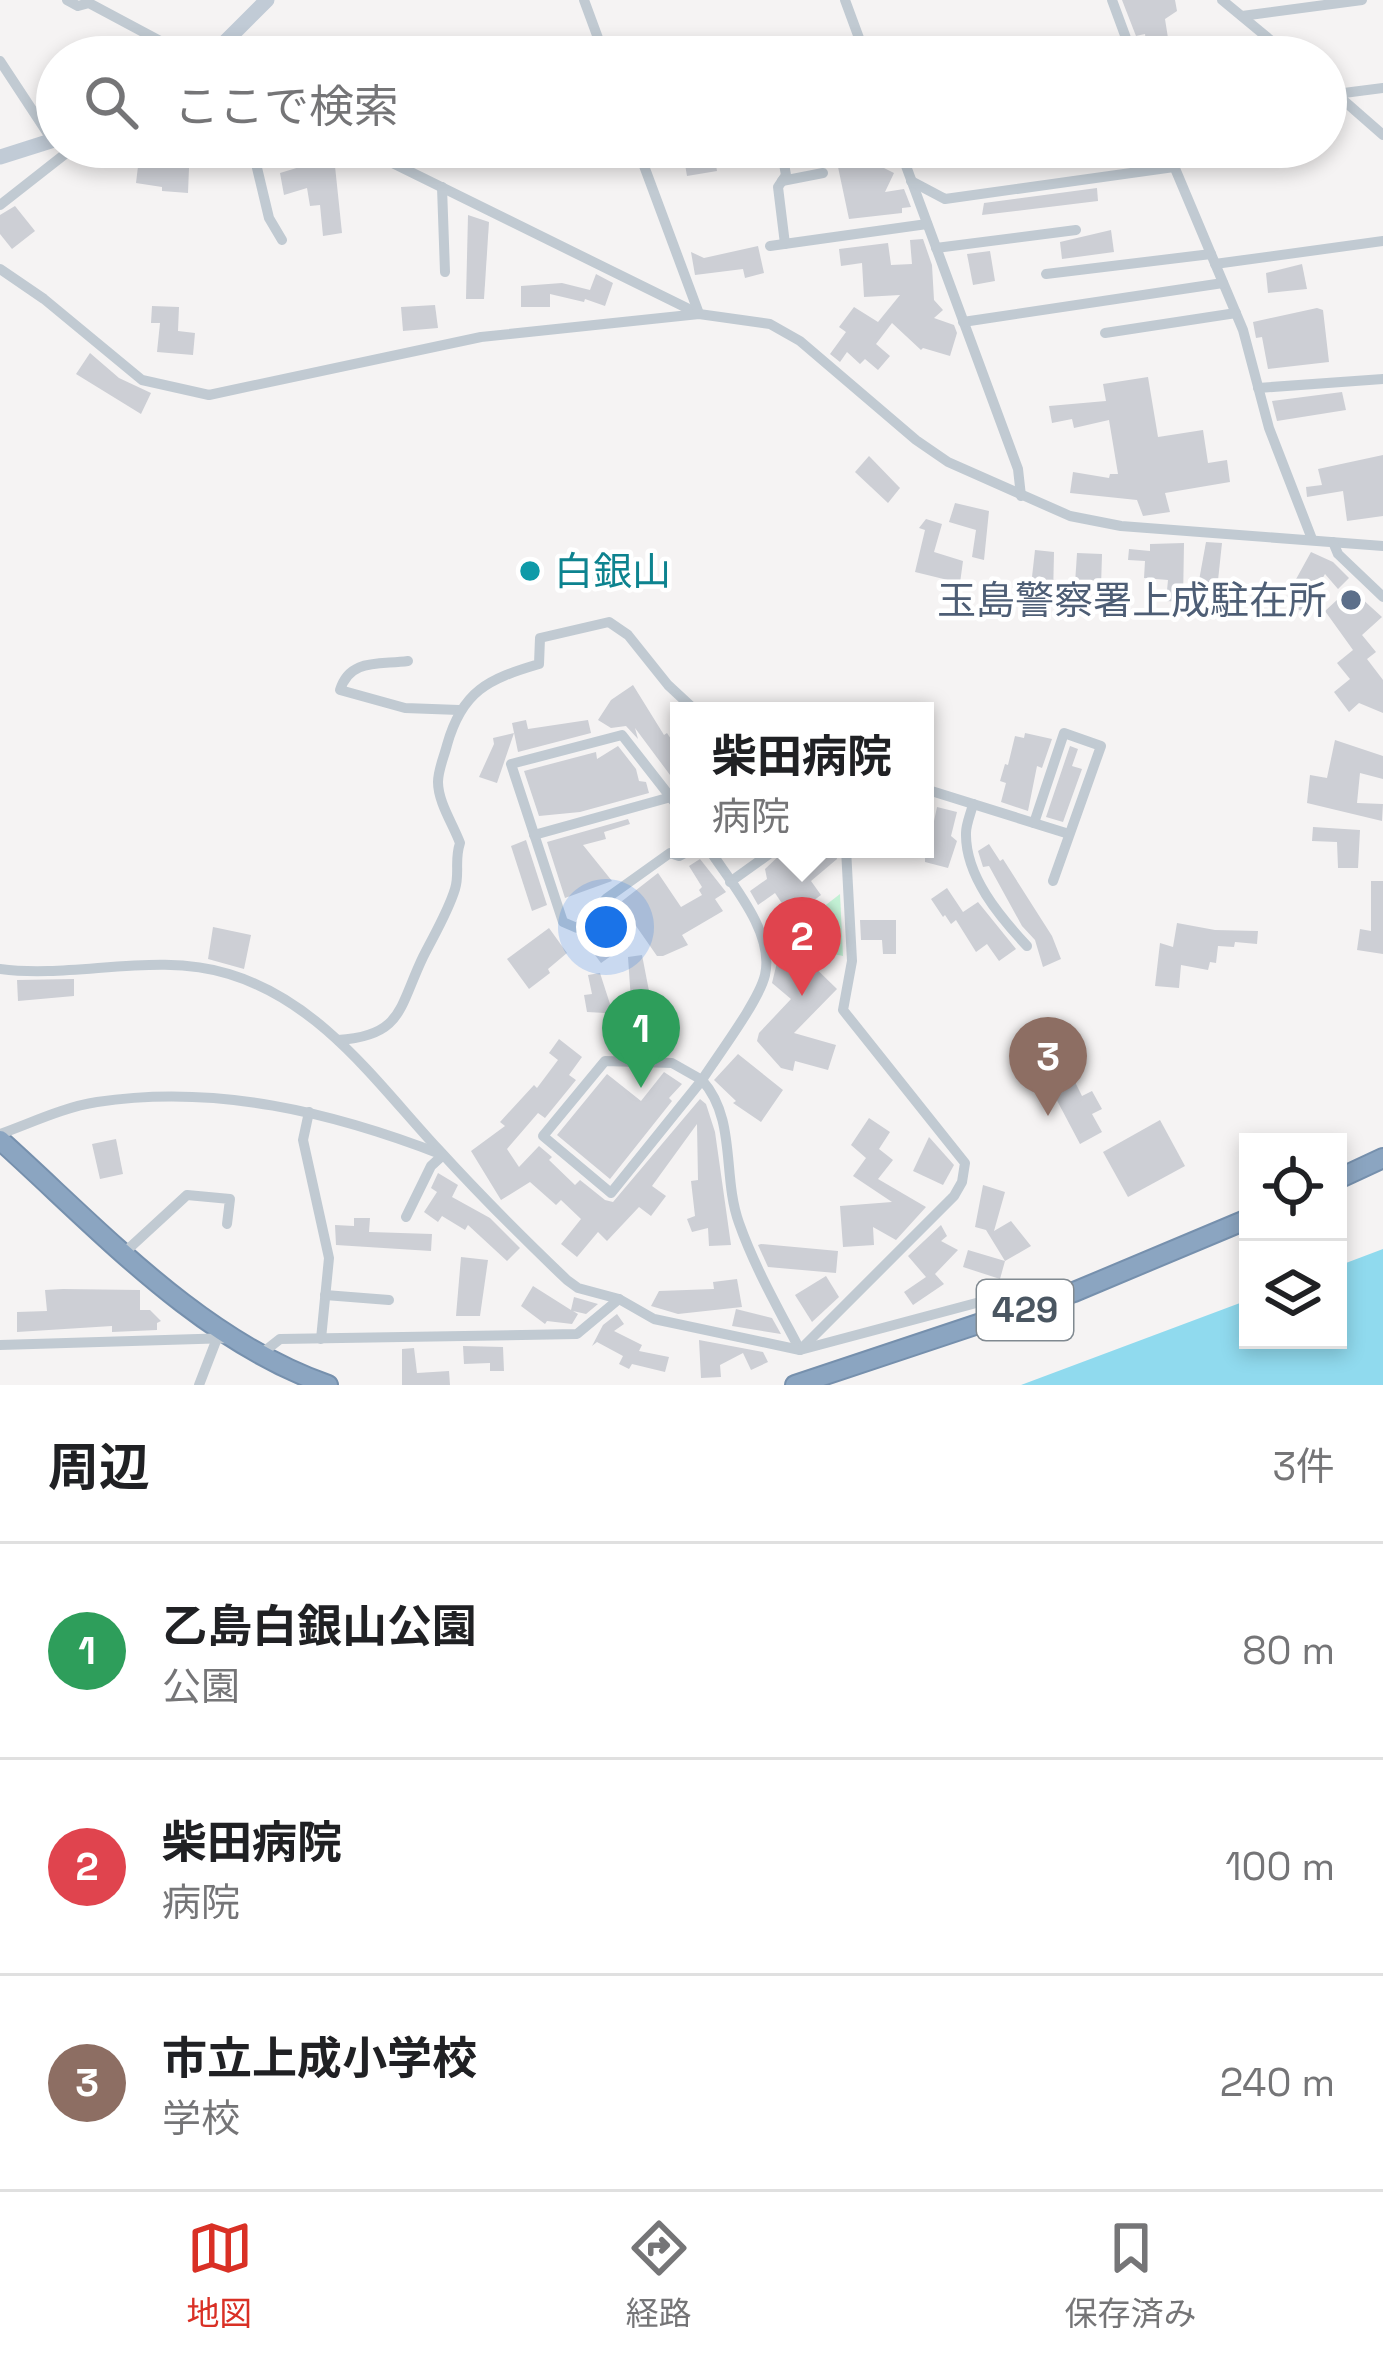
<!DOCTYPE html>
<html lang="ja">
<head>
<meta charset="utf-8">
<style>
	:root { --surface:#fff; --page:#f2f2f2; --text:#202124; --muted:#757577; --line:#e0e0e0; --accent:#d93025 }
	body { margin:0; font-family:"Space Grotesk","Noto Sans JP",sans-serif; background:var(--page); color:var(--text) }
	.controls { position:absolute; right:36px; bottom:36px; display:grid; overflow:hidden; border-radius:0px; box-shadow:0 6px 18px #0003 }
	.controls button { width:108px; height:108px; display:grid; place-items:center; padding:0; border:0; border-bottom:3px solid var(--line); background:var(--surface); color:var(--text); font:60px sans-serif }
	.you { position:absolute; left:606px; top:927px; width:42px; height:42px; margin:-30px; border:9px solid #fff; border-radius:50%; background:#1a73e8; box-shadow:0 0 0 18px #1a73e833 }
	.badge { display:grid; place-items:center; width:78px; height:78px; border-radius:50%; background:var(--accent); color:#fff; font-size:39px; font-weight:700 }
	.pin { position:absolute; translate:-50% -99px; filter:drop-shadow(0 3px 6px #0008) }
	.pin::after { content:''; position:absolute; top:63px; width:42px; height:36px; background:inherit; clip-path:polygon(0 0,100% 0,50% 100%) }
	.popup { position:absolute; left:670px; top:702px; width:264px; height:156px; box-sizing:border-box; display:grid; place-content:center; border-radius:0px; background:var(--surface); filter:drop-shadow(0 3px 9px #0005); font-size:39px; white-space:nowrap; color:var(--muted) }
	.popup b { font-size:45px; color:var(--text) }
	.popup::after { content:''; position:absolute; left:50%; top:100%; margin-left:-24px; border:24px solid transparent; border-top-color:var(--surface) }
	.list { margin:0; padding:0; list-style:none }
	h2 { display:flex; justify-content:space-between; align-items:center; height:156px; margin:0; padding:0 48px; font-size:51px }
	h2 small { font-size:39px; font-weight:400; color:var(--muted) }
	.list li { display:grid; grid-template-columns:78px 1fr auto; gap:36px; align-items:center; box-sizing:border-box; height:216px; padding:0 48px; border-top:3px solid var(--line) }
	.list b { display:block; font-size:45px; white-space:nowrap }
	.list p { margin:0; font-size:39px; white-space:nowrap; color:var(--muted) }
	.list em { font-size:39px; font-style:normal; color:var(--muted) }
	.icon { flex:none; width:66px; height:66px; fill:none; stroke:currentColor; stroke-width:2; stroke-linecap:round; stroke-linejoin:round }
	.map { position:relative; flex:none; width:1383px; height:1385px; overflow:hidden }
	.search { position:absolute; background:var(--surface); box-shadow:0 6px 18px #0003; left:36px; right:36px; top:36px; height:132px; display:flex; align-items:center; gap:30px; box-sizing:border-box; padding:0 42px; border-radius:66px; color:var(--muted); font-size:45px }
	.sheet { height:804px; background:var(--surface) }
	nav { display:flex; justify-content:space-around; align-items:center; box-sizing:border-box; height:168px; border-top:3px solid var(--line); background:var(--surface); font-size:33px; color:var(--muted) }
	nav a { display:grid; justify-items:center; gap:6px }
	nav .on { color:var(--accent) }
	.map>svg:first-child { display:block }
	.green { fill:#c3f1d5 }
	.water { fill:#90daee }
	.building { fill:#cdcfd5 }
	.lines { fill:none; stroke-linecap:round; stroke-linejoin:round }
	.highway-casing { stroke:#7690ad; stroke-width:22 }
	.street { stroke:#c1cad2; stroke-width:10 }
	.secondary { stroke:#c1cbd6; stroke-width:15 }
	.highway { stroke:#8ba5c1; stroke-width:18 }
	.culture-dot { fill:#0f9aa8; stroke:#fff; stroke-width:4.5 }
	.service-dot { fill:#5c6f8a; stroke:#fff; stroke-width:4.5 }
	.labels { text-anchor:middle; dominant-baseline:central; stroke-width:9; stroke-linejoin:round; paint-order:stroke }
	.shield { fill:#fff; stroke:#808990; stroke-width:3 }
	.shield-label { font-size:36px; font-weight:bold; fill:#4a5661 }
	.culture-label { font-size:39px; fill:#0d838f; stroke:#fff; text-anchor:start }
	.service-label { font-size:39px; fill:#4e5e75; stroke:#fff; text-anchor:end }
</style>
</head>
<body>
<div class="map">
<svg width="1383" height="1385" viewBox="0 0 1383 1385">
	<rect width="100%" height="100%" fill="#f5f3f3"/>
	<path class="green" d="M840,894L843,956L777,943Z"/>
	<path class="water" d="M1383,1249V1385H1021L1248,1300V1340H1338V1266Z"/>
	<g class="building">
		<path d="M1122,0H1175L1177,11L1165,19L1171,57H1148L1145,34L1136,36Z"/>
		<path d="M300,147H333L342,233L323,236L320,205L310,206L307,188L284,195L280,173L303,166Z"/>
		<path d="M682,147H729L732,162L716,165L717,171L687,176Z"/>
		<path d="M139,158L159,161L158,167L189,168L188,193L162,191V187L136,183Z"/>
		<path d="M872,162L894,173L885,192L904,189L911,207L902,208V213L849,219L838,167Z"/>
		<path d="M1097,188L1098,201L982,215L984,203Z"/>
		<path d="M15,206L35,231L12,249L0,234V215Z"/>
		<path d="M468,215L489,222L484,299H466Z"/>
		<path d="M1111,230L1114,252L1062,259L1060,242Z"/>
		<path d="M923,239L932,265L934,300L943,310L934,318L954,325L957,333L950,356L923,348L921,350L892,323L876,344L890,356L878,370L865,359L860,364L847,352L840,362L830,354L846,332L839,327L854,307L878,322L900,295L864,297L862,263L841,266L839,249L888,243L891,265L912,264L910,240Z"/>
		<path d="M758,246L764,273L745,278L743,269L695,275L691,252L704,258Z"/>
		<path d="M990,251L995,281L973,285L967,254Z"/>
		<path d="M1302,264L1307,289L1268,293L1266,273Z"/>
		<path d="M596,274L613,283L605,306L585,299L584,302L550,294V307H521V286L562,283L590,290Z"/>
		<path d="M435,305L438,328L403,331L401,307Z"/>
		<path d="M152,306L179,307L178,331L195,333L193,355L157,352L160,323H151Z"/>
		<path d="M1317,308L1323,310L1329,362L1268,369L1262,337L1256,338L1253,322Z"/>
		<path d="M90,353L119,378L151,393L141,414L76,374Z"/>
		<path d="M1148,377L1158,437L1203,430L1208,463L1227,460L1230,482L1165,493L1170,512L1143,516L1137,500L1070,493L1073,472L1109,478L1110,474H1118L1109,420L1074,428L1072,419L1052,423L1049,406L1106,401L1103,384Z"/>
		<path d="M1342,392L1346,410L1277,421L1272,401Z"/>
		<path d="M1383,455V516L1347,521L1343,491L1307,497L1306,487L1322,485L1318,469Z"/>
		<path d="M869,456L900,488L888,503L855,472Z"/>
		<path d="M955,503L989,511L984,560L972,557L976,530L949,522Z"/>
		<path d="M926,519L942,524L934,552L963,561L960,583L915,572L925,530L919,528Z"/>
		<path d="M1206,542L1222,543L1216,599L1196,597Z"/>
		<path d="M1184,543L1183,602L1166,601L1168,580L1144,578L1145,561L1128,560L1129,549L1150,551V544Z"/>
		<path d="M1035,550L1054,552L1053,598L1030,595Z"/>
		<path d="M1311,552L1333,562L1349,578L1338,589L1325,574L1303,612L1284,601Z"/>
		<path d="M1077,553L1102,554L1101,586L1075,584Z"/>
		<path d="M1350,588L1382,617L1362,635L1376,652L1367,659L1383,680V713L1359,703L1349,712L1334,692L1350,679L1337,663L1353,650L1325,611Z"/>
		<path d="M633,685L664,735L667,733L679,751V787L635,728L638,739L626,726L611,728L598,720L611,700Z"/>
		<path d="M526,720L528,729L588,720L591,733L518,752L512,723Z"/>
		<path d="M514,733L497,783L479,777L494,744L493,738Z"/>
		<path d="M1025,733L1052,739L1042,768L1037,766L1028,811L1001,802L1006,783L1000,781L1005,764L1008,765L1015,736L1024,738Z"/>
		<path d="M1335,740L1383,756V779L1360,773L1357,803L1383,804L1382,821L1307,803L1310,775L1327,778Z"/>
		<path d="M618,746L636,769L639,781L646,782L649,793L580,812L539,816L524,771L596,752L597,759Z"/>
		<path d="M1070,746L1078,749L1072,766L1082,769L1063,822L1046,817Z"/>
		<path d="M937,807L957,812L951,836L957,841L948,868L925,862V818L934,821Z"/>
		<path d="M628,819L630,824L604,832L606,839L583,845L612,881L565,898L547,842Z"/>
		<path d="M1313,827L1360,830L1358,868H1338L1337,842L1312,841Z"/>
		<path d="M526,840L547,905L532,911L511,846Z"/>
		<path d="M989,844L1000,861L1003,859L1052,936L1061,959L1043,967L1035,940L1022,926L989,866L983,867L978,851Z"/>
		<path d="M786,849L836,852L837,859L811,881L821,895L813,901H799L801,909L791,917L775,893L758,905L750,891L767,879L765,869Z"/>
		<path d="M700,859L726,892L715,899L723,911L682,935L688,945L663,956H657L634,923L609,940L618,951L601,963L583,939L607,922L603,916L658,873L681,907L702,895L699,890L702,887L689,866Z"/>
		<path d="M1371,881H1383V954L1357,950L1360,929L1371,931Z"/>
		<path d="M947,888L963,912L978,902L1016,949L999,961L987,944L976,952L956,920L951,924L945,915L943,917L931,899Z"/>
		<path d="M860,920H896V954H883L882,940H861Z"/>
		<path d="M1177,923L1215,930L1258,931L1257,944L1235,942L1234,947L1218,946L1216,963L1210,962L1208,970L1181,965L1179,988L1155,986L1160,943L1173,947Z"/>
		<path d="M213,927L251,935L244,969L208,959Z"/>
		<path d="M549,928L567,953L548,969L550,973L529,989L507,959Z"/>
		<path d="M780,950L790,960L800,953L837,989L794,1033L836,1045L828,1070L795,1061L793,1071L781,1068L757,1041L759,1033L791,999L772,983Z"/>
		<path d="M642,955L656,1027V1052H633L632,1020L607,1023L605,1013L587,1012L584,995L592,994L588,975L600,973L610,1004L631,1001L628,957Z"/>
		<path d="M74,979V996L18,1001L17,980Z"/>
		<path d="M559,1039L582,1057L569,1075L576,1080L545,1118L538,1113L507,1149L519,1167L539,1146L552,1157L549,1160L575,1185L580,1180L605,1200L613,1202L700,1099L706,1104L715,1132L731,1245L709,1246L708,1228L692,1232L687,1219L695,1216L691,1181L698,1180L697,1124L652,1186L666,1196L651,1216L639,1207L607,1241L598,1232L577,1257L561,1244L581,1219L561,1200L556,1205L530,1182L501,1200L471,1151L505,1126L500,1122L534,1085L537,1088L558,1060L549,1053Z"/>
		<path d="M738,1054L783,1090L761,1122L733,1103L736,1101L714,1080Z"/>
		<path d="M1065,1062L1082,1096L1092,1091L1102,1109L1092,1114L1102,1132L1080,1144L1043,1074Z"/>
		<path d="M664,1072L682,1084L669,1098L672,1101L610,1179L557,1135L607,1074L641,1101Z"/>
		<path d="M869,1118L890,1132L879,1149L893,1160L878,1179L926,1207L896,1240L873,1227L874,1245L843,1247L840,1206L892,1202L853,1176L866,1158L851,1145Z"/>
		<path d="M1160,1120L1185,1166L1128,1197L1103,1152Z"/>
		<path d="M929,1137L954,1165L943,1185L913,1171Z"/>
		<path d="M116,1139L123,1174L100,1179L92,1144Z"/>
		<path d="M438,1173L458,1185L452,1197L490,1218L520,1248L507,1261L468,1225L465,1230L442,1216L438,1222L424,1212L437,1192L431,1188Z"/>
		<path d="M983,1185L1005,1192L994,1231L1011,1221L1031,1246L1005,1261L1000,1279L963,1267L968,1250L1005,1261L986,1230L975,1227Z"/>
		<path d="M354,1218H370L369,1232L432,1234L431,1251L336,1245L335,1225L354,1226Z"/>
		<path d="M941,1225L947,1236L941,1241L958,1250L935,1274L944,1284L913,1305L904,1292L926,1277L908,1256Z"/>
		<path d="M761,1244L838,1251L836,1273L768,1267L758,1245Z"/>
		<path d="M461,1257L488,1260L480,1316H456Z"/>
		<path d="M826,1276L839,1297L812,1322L795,1295Z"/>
		<path d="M737,1279L742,1307L678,1314L651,1306L659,1291L714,1289L713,1282Z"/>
		<path d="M533,1286L571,1310L574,1297L598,1304L586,1314L573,1311L578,1314L572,1324L547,1321L545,1324L521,1306Z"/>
		<path d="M63,1289L140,1290V1310H150L161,1321L157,1323V1330L112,1332V1326L17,1332V1312L47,1311L45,1290Z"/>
		<path d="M736,1309L772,1318L781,1334L732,1326Z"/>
		<path d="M617,1314L624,1324L614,1331L642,1345L639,1351L669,1357L665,1372L632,1364L629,1369L619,1364L623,1356L597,1342L592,1346L603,1325Z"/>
		<path d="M699,1340L763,1352L768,1362L751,1370L743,1353L720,1365L721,1377L701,1378Z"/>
		<path d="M463,1346L503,1347L504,1371H490V1363L464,1364Z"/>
		<path d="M414,1348L417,1373L449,1371L450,1385H402V1349Z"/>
	</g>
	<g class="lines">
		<g class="highway-casing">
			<g id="highway">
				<path d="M0,1140C99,1229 199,1340 328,1385"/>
				<path d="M1338,1179L1383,1158"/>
				<path d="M795,1385L1074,1292L1248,1219"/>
			</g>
		</g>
		<g class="street">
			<path d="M67,0L78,6L89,3L190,57"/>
			<path d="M584,0L605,57"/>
			<path d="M845,0L866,57"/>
			<path d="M1112,0L1133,57"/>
			<path d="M1222,0L1291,57"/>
			<path d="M1242,16L1362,0"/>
			<path d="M0,61L52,140"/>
			<path d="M1326,85L1383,135"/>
			<path d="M1336,94L1383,88"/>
			<path d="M252,147L269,218L282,240"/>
			<path d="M360,147L697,313"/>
			<path d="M637,147L698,311"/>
			<path d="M781,147L786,175L778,187L785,244"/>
			<path d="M899,147L1018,469L1021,496"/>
			<path d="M1166,147L1243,330L1269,428L1312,539"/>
			<path d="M782,181L823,173"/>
			<path d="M911,181L945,199L1174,167"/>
			<path d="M442,187L445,272"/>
			<path d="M0,205L74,147"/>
			<path d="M770,246L927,224"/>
			<path d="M936,248L1076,230"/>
			<path d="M1215,264L1383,241"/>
			<path d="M0,269L44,299L142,380L209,395L481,337L699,314L770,324L800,341L916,440L948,462L1070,516L1121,526L1383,546"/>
			<path d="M1046,274L1211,254"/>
			<path d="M963,322L1223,283"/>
			<path d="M1105,333L1236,313"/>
			<path d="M1258,388L1383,379"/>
			<path d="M1333,542L1338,554L1383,597"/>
			<path d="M408,661C379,665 350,658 340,690L405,708L459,710"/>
			<path d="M925,789L1069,834"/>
			<path d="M973,804C971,813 966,824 966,833C965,876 1000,917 1027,946"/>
			<path d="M679,808L622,735L511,764L563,922L577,928L607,898L670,853L679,856L692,849"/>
			<path d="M1034,823L1064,733L1101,746L1053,881"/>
			<path d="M534,835L671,797"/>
			<path d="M709,849C730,882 775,932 765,975C759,1001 718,1055 702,1080C737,1119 722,1176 739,1223C755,1268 778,1308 800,1350"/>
			<path d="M730,882L776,849"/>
			<path d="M0,969C74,979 157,951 229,974C321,1002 376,1082 438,1149C479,1194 523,1238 567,1280L578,1288L619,1299L654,1319L800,1350L1044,1285L1055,1284L1074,1292"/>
			<path d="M338,1040C403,1036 399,1007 423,957C434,935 448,912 455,889C460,873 454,861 460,843C453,824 438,802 438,782C438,770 444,757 447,745C462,691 488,679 539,664L540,638L609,622L628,635L668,685L696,711"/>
			<path d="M605,1061L672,1063L702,1080L611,1193L543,1136Z"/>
			<path d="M309,1112L303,1140L329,1258L321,1339"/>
			<path d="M0,1134C31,1123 64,1107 97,1102C216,1084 332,1112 443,1155L431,1166L406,1217"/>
			<path d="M125,1252L187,1195L230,1199L227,1224"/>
			<path d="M325,1295L389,1300"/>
			<path d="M0,1345L231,1338"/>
			<path d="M803,1347L954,1196L962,1182L965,1163L843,1010L852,961L846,849"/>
			<path d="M261,1354L280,1339L577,1334L619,1299"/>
			<path d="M199,1385L216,1341"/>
		</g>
		<g class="secondary">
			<path d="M210,57L267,0"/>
			<path d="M0,157L57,139"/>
		</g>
		<use href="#highway" class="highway"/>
	</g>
	<circle class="culture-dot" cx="530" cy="571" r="12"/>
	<circle class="service-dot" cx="1351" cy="600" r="12"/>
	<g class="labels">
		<rect class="shield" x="977" y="1280" width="96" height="60" rx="9"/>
		<g class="shield-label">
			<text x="1025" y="1310">429</text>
		</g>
		<g class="culture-label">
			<text x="554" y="571">白銀山</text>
		</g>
		<g class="service-label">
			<text x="1327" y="600">玉島警察署上成駐在所</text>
		</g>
	</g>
</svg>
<div class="controls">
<button><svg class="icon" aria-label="locate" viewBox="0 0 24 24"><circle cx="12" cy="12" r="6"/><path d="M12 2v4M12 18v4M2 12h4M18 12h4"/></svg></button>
<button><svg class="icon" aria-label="layers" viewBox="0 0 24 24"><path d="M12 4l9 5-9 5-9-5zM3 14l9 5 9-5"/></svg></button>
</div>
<div class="you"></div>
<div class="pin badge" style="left:641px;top:1088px;background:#2e9e5b">1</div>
<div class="pin badge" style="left:802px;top:996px;background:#e0444e">2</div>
<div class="popup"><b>柴田病院</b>病院</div>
<div class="pin badge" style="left:1048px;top:1116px;background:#8d6e63">3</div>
<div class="search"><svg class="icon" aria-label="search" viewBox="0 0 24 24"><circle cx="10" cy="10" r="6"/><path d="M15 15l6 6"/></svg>ここで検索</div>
</div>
<section class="sheet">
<h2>周辺<small>3件</small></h2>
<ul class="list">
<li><span class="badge" style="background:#2e9e5b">1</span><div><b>乙島白銀山公園</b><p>公園</p></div><em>80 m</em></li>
<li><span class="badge" style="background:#e0444e">2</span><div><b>柴田病院</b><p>病院</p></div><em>100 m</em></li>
<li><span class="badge" style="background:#8d6e63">3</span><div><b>市立上成小学校</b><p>学校</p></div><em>240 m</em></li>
</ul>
</section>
<nav>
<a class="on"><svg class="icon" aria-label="map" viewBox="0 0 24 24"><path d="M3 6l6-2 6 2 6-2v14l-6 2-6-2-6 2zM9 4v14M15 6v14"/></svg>地図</a>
<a><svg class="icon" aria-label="directions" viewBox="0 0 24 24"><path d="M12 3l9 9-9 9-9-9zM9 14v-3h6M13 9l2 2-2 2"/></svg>経路</a>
<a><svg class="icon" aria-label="saved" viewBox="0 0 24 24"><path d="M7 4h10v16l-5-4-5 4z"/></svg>保存済み</a>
</nav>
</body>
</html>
